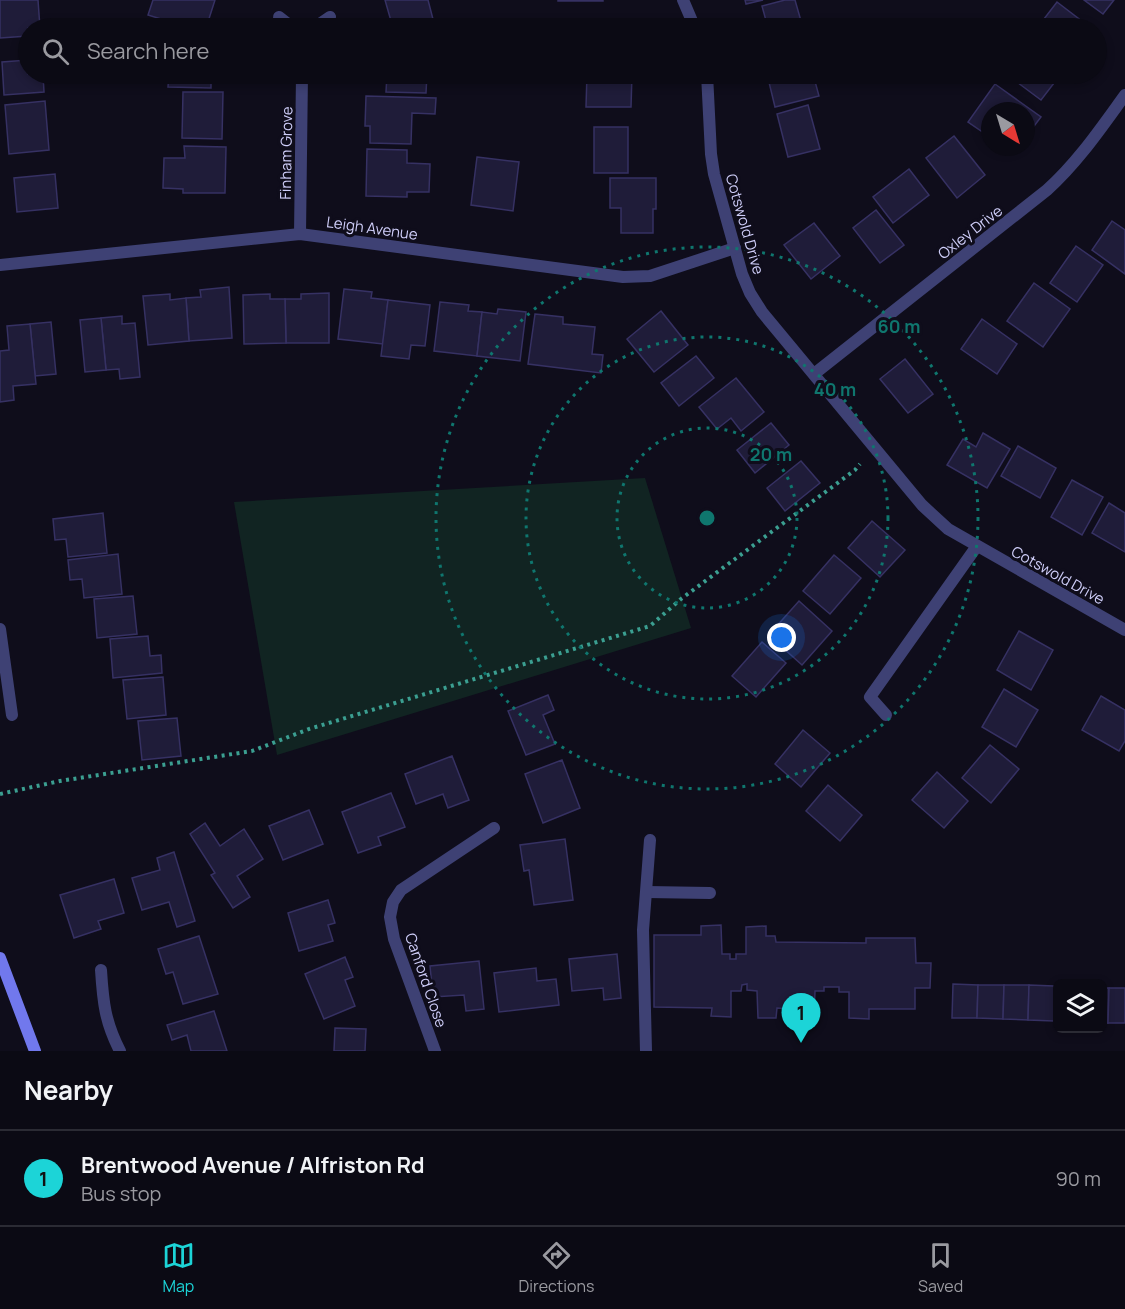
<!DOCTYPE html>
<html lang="en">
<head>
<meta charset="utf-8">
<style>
	:root { --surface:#0b0a14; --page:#191822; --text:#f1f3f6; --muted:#9a9aa0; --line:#2b2b34; --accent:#1cd4d7 }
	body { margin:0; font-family:Manrope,sans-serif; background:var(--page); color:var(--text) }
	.controls { position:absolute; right:18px; bottom:18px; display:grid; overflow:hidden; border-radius:9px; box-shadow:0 3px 9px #0003 }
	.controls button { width:54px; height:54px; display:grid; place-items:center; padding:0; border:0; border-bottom:2px solid var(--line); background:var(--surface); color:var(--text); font:30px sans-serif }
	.compass { position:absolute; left:981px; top:102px; width:54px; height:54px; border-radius:50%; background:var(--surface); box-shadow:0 3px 9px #0003; rotate:142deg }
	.you { position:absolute; left:782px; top:638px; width:21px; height:21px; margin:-15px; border:4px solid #fff; border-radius:50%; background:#1a73e8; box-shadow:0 0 0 9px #1a73e833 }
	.badge { display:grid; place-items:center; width:39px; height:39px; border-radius:50%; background:var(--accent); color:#111; font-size:20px; font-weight:700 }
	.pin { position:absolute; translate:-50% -50px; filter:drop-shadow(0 2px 3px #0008) }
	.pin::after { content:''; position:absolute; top:32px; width:21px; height:18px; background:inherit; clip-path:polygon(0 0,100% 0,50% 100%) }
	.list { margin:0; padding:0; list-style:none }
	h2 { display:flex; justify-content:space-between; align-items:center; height:78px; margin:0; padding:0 24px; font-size:26px }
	h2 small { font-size:20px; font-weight:400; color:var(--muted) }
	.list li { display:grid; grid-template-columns:39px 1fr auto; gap:18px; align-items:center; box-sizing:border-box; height:96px; padding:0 24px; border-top:2px solid var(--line) }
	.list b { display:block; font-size:22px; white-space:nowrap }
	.list p { margin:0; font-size:20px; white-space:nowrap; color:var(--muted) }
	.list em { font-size:20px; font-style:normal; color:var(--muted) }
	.icon { flex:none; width:33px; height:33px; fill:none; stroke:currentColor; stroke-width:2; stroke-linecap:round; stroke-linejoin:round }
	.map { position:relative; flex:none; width:1125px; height:1051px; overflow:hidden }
	.search { position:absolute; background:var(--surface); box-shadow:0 3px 9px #0003; left:18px; right:18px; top:18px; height:66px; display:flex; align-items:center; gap:15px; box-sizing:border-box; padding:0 21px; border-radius:33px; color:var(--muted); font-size:22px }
	.sheet { height:174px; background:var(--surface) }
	nav { display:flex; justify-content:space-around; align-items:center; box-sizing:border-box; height:84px; border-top:2px solid var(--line); background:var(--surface); font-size:16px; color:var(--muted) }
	nav a { display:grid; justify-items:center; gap:3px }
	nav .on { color:var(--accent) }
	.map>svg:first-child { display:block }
	.green { fill:#112422 }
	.building { fill:#1f1c39; stroke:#363163; stroke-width:1.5 }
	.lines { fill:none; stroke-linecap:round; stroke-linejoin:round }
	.path { stroke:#3b9f91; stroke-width:4; stroke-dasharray:3 4.5; stroke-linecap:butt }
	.lane { stroke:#3e4174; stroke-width:12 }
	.street { stroke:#3e4174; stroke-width:12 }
	.secondary { stroke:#7178ed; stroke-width:12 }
	.ring { fill:none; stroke:#0f766e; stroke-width:3; stroke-dasharray:3 6 }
	.labels { text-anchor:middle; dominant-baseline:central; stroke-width:6; stroke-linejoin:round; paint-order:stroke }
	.street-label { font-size:15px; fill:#cfcef9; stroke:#0f0d1b }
	.centre { fill:#0f766e; stroke:#0f0d1b; stroke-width:3 }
	.ring-label { font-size:18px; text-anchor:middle; font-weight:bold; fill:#0f766e; stroke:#0f0d1b; stroke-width:6; stroke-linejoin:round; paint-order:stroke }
</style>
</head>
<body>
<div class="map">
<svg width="1125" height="1051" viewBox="0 0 1125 1051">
	<rect width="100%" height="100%" fill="#0f0d1b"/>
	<path class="green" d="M645,478L691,628L277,755L234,502Z"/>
	<g class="building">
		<path d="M0,0H38L40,28H28V36L0,38Z"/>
		<path d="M153,0H215L206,28H190L148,15Z"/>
		<path d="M385,0H428L435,27L429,28H393Z"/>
		<rect x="558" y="0" width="45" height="1"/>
		<path d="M745,0H763L746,4Z"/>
		<path d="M785,0H795L803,28H768L762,6Z"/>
		<path d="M1084,0H1114L1103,14Z"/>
		<path d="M1057,2L1083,22L1079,28H1037Z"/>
		<rect x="573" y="21" width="33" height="7"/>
		<path d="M28,60V74H43L44,92L4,95L2,62Z"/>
		<path d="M169,74H211V88L168,87Z"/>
		<path d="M387,74H427L426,93L386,92Z"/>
		<path d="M587,74H632L631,107H586Z"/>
		<path d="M767,74H813L819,96L775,107Z"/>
		<path d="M1006,74H1061L1041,100Z"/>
		<path d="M995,84L1041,117L1028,134L1026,132V111H990V137L968,122Z"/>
		<path d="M183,92H223L222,139L182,138Z"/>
		<path d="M366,96L436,98L435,114L412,113L411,144L370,143V126H365Z"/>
		<path d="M45,101L49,150L9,154L5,105Z"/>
		<path d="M808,105L820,149L788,157L777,114Z"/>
		<rect x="594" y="127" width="34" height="46"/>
		<path d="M954,136L985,175L957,198L926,158Z"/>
		<path d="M184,146L226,147L225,193H183V189L163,188L164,158H185Z"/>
		<path d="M367,149L407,150V163L430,164L429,192H407V197L366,196Z"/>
		<path d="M477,157L519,162L513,211L471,205Z"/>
		<path d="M909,169L929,195L893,223L873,197Z"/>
		<path d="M55,174L58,208L17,212L14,178Z"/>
		<path d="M610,178H656V209H653V233H621V208H610Z"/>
		<path d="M876,210L904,245L880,263L853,228Z"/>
		<path d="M1112,221L1125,230V274L1092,250Z"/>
		<path d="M814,223L840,256L811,279L784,245Z"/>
		<path d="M1076,246L1103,265L1077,302L1050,283Z"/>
		<path d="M1034,283L1070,309L1043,347L1007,321Z"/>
		<path d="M229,287L232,338L189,341L186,298L201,297L200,290Z"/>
		<path d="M344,289L372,292L371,298L388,300L383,344L338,339Z"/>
		<path d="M329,293V343H286L285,299H301V294Z"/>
		<path d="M170,294V300L186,298L189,341L148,345L143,296Z"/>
		<path d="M270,294V299H285L286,343L244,344L243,295Z"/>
		<path d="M388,300L430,305L425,346L411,345L409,359L381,356Z"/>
		<path d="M440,302L469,305L468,311L482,312L477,356L434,351Z"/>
		<path d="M498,309L526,312L520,361L477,356L482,312L497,314Z"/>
		<path d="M661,311L688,345L654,372L627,339Z"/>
		<path d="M535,314L563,317V324L595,327L592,354L603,355L601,373L528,364Z"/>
		<path d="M122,316V324L135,323L140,377L120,379L119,369L106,370L101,318Z"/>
		<path d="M101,318L106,370L85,372L80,320Z"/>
		<path d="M982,319L1017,344L997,374L961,349Z"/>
		<path d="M51,322L56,374L35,376L30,324Z"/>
		<path d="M30,324L36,384L13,386L14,400L0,402V351L9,350L7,326Z"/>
		<path d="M696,356L714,378L679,406L661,383Z"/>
		<path d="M905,359L933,394L908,413L880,379Z"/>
		<path d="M736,378L764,412L741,431L731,418L717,429L699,407Z"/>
		<path d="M771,423L789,445L755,473L737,450Z"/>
		<path d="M983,433L1010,449L987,488L947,465L963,439L976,447Z"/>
		<path d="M1018,446L1056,468L1040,498L1001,476Z"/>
		<path d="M801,461L820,483L785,511L767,488Z"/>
		<path d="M1072,480L1103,497L1082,535L1051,517Z"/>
		<path d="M1109,503L1125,513V552L1092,533Z"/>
		<path d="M103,513L107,553L68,557L66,539L55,540L53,519Z"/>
		<path d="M872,521L905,550L880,577L848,548Z"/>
		<path d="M118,554L122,594L84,598L82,579L70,580L68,560Z"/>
		<path d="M834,555L861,578L830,614L803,591Z"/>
		<path d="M133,596L137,634L97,638L94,599Z"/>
		<path d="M799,601L832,631L802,665L782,647L789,640L775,628Z"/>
		<path d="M1019,631L1053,650L1031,690L997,670Z"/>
		<path d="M148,636L150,656L161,655L162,673L113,678L110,639Z"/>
		<path d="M762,642L786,663L756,697L732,676Z"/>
		<path d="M163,677L166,715L127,719L123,680Z"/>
		<path d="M1004,689L1038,710L1016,747L982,727Z"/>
		<path d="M548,695L554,710L543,715L555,744L526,755L508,711Z"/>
		<path d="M1101,696L1125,710V741L1119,751L1082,730Z"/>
		<path d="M177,718L181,756L142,760L138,721Z"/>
		<path d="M803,730L830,753L801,787L775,764Z"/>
		<path d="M990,745L1019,769L991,803L962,778Z"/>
		<path d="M452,756L469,800L448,808L443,794L416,804L405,774Z"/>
		<path d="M562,760L580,808L543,823L525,774Z"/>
		<path d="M937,772L968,801L944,828L912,800Z"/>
		<path d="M828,785L862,815L840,841L806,811Z"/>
		<path d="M391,793L405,827L378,837L381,845L358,853L342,812Z"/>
		<path d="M309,810L323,844L283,860L269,826Z"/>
		<path d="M205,823L220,846L244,829L263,859L237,876L250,897L233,908L211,875L215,873L190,834Z"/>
		<path d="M565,839L573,900L534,905L529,870L524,871L520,845Z"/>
		<path d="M174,852L195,921L177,927L169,902L142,910L132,878L160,870L157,858Z"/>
		<path d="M114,879L124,913L98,921L101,929L74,938L60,895Z"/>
		<path d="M328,900L335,923L328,925L333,941L299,951L288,913Z"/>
		<path d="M721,925L722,954H730V959H736V954H746V927L766,926V936H775L776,942L866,943V938H915L916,963H931L930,988H915V1009H869V1019L849,1018V992H839V987H824V991H815L814,1018L794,1017V1009L777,1008L776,1018H758L757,991L747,990V984L742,985L741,991H731V1017L711,1016L712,1008L654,1007V935H701V926Z"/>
		<path d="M199,936L218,994L183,1004L173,972L166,974L158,949Z"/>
		<path d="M617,954L621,998L604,1000L603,988L572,991L569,959Z"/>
		<path d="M345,957L353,977L345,980L355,1006L324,1019L305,974Z"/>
		<path d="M479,961L484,1009L466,1011L464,995L433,997L430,966Z"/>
		<path d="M536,968L537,981L556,979L559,1005L499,1012L494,973Z"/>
		<path d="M953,984L978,985L977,1018H952Z"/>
		<path d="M978,985H1004L1003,1019L977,1018Z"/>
		<path d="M1004,985H1029L1028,1020L1003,1019Z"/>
		<path d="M1029,985L1054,986V1021L1028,1020Z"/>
		<rect x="1054" y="986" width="4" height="35"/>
		<path d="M1102,988H1109L1108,1023L1102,1022Z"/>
		<path d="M1109,988H1125V1023H1108Z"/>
		<path d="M214,1011L227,1051H191L187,1035L172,1040L167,1025Z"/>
		<path d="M335,1028L366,1029L365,1051H334Z"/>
	</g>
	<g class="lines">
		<path class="path" d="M0,794L60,781L252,751L309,729L650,626L681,599L855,470L860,464"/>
		<g class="lane">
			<path d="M647,892L710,893"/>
			<path d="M646,1051L643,930L650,840"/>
		</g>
		<g class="street">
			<path d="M683,0L695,28"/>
			<path d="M279,17L293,28"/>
			<path d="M314,28L330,17"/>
			<path d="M707,74L711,154L714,174L742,274L750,293L762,312L922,505L948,529L1125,630"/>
			<path d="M300,234L302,74"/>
			<path d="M0,265L300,234L623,277L650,276L735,248"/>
			<path d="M814,374L1047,190C1078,162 1101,128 1125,95"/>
			<path d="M0,629L12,715"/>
			<path d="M886,715L870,697L977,546"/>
			<path d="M101,970C103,1002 105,1022 120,1051"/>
			<path d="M435,1051L394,939L390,917L393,902L401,890L494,828"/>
		</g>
		<path class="secondary" d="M0,958L35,1051"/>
	</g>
	<g class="ring">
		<circle cx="707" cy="518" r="90"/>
		<circle cx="707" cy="518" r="181"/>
		<circle cx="707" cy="518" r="271"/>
	</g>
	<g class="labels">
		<g class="street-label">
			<text transform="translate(286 153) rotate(-89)">Finham Grove</text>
			<text transform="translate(745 224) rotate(74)">Cotswold Drive</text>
			<text transform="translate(372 228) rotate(8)">Leigh Avenue</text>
			<text transform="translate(970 232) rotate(-38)">Oxley Drive</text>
			<text transform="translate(1058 575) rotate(29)">Cotswold Drive</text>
			<text transform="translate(426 980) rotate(71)">Canford Close</text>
		</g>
	</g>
	<circle cx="707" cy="518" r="9" class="centre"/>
	<g class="ring-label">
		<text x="899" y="333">60 m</text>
		<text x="835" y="396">40 m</text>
		<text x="771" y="461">20 m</text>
	</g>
</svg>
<div class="controls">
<button><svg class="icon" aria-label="layers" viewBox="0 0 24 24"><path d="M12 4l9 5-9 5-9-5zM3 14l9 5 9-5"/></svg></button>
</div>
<svg class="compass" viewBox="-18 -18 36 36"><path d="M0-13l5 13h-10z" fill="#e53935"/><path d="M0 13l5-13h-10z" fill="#9a9aa0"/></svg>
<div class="you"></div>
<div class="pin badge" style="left:801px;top:1043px">1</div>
<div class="search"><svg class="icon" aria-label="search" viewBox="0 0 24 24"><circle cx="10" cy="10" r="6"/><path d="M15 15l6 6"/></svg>Search here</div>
</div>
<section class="sheet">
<h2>Nearby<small></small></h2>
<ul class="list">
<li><span class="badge">1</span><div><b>Brentwood Avenue / Alfriston Rd</b><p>Bus stop</p></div><em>90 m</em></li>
</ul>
</section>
<nav>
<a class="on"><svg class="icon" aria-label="map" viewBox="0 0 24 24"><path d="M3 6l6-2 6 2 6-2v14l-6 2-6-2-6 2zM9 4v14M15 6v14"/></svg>Map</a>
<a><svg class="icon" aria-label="directions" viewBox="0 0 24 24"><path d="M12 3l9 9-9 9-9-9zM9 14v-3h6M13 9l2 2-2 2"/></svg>Directions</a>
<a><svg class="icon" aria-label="saved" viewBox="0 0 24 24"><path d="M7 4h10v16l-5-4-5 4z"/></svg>Saved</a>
</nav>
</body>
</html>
